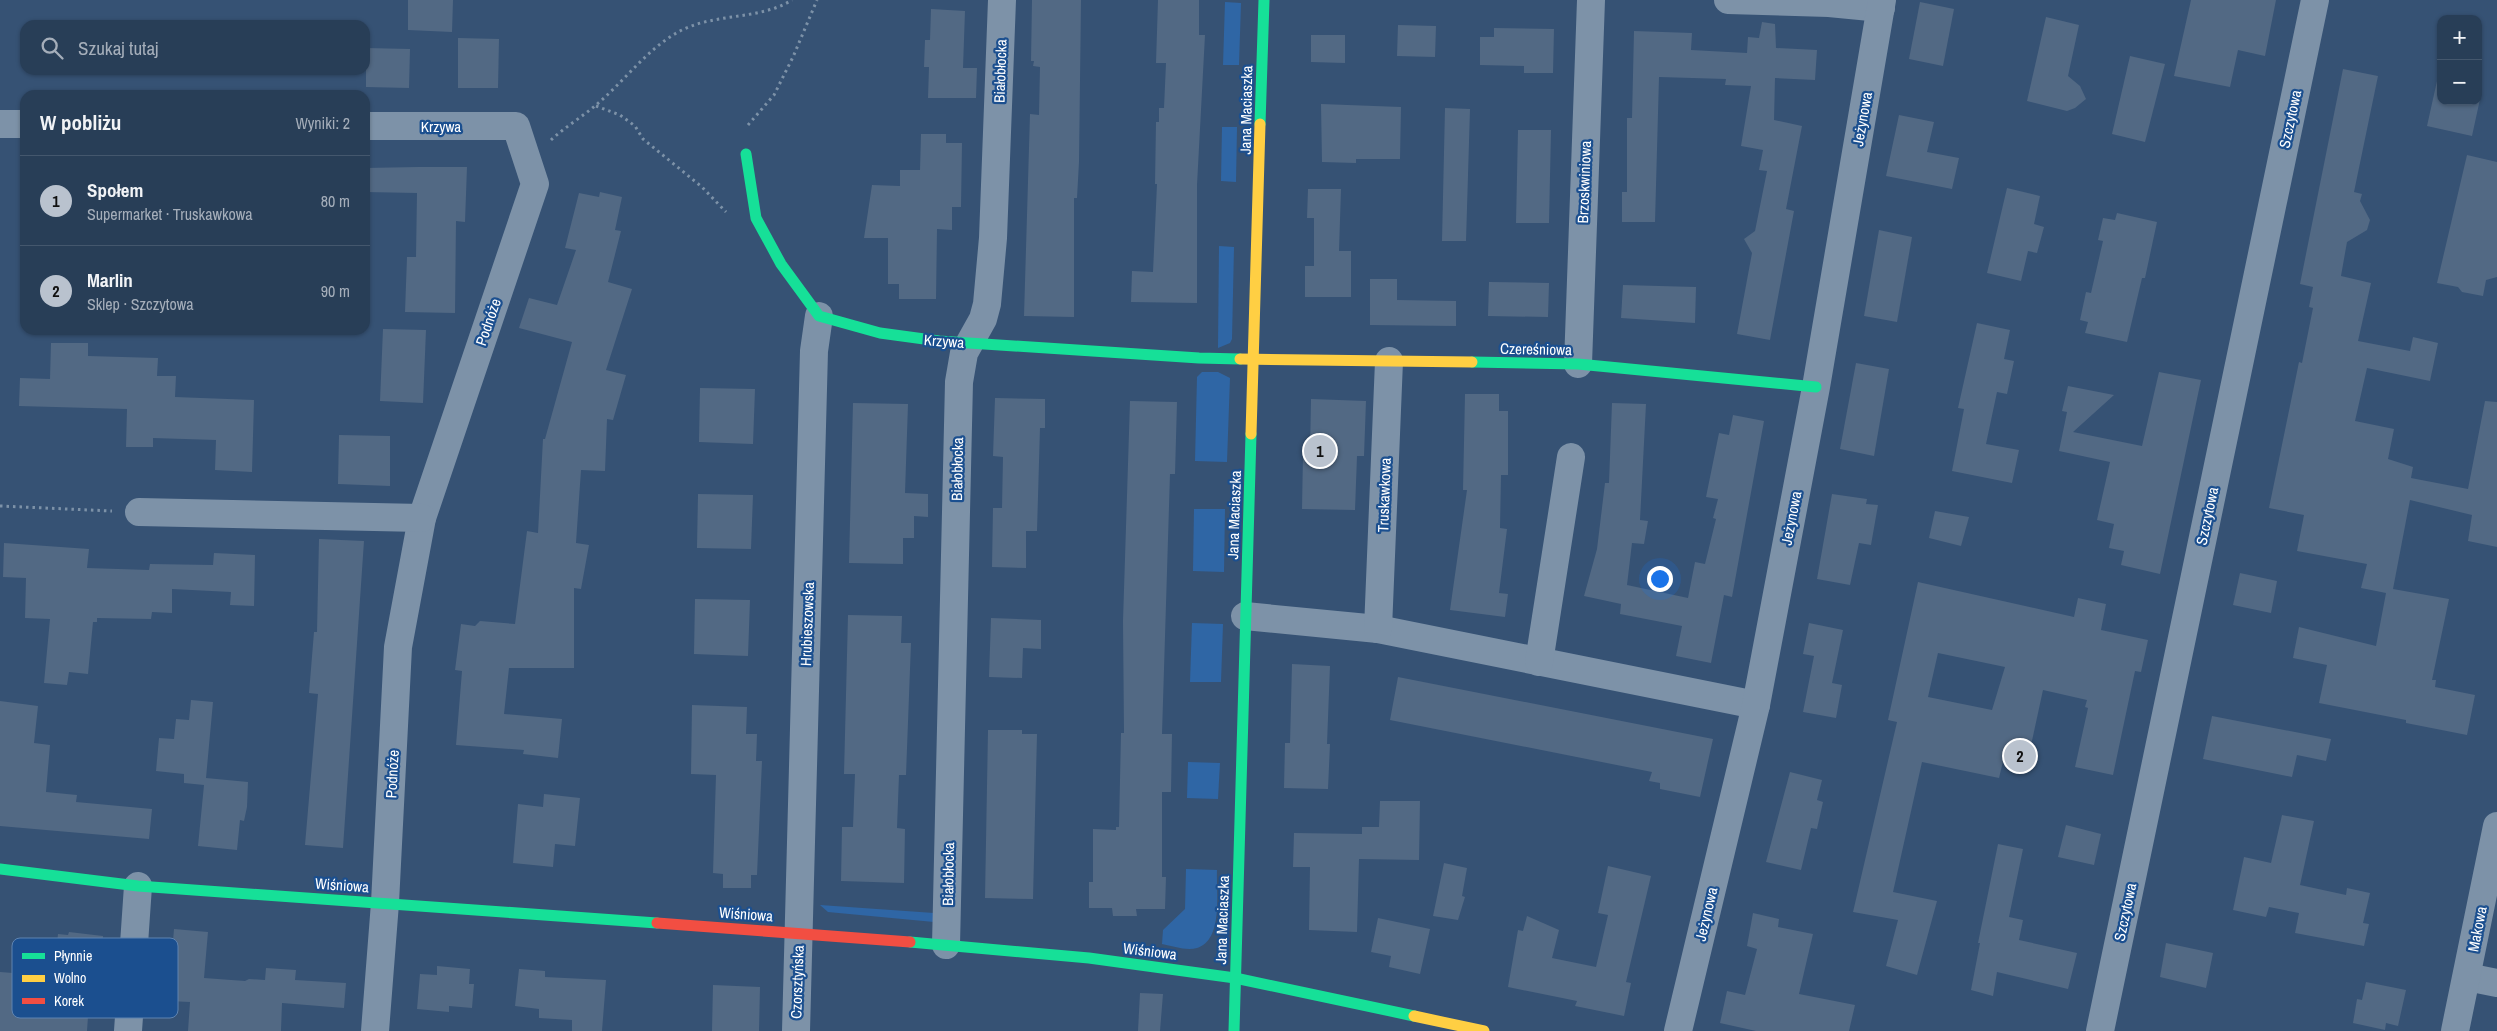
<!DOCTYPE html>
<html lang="pl">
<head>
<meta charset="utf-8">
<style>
	:root { --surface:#283e57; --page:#344961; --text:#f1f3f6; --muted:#a5aeba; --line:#44576d; --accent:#b9c2ce }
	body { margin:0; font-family:"Archivo Narrow",sans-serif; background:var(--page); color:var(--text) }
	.controls { position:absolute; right:15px; top:15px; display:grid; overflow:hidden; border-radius:10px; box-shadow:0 1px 4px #0004 }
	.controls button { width:45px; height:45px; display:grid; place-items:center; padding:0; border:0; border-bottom:1px solid var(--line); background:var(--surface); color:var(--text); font:25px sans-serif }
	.you { position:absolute; left:1659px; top:578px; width:18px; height:18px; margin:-12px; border:4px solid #fff; border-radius:50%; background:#1a73e8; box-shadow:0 0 0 8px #1a73e833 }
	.badge { display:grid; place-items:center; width:32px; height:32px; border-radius:50%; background:var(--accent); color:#111; font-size:16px; font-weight:700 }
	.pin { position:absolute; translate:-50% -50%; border:2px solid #fff; box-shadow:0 1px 5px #0006 }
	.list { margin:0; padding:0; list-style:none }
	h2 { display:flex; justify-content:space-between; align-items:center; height:65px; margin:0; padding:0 20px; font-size:21px }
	h2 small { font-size:16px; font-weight:400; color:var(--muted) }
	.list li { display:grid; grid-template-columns:32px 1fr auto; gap:15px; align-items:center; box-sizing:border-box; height:90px; padding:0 20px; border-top:1px solid var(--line) }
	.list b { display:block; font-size:19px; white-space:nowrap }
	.list p { margin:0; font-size:16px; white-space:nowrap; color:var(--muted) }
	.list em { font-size:16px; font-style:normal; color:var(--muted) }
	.icon { flex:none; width:28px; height:28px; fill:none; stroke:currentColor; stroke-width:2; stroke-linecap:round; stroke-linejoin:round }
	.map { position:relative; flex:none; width:2497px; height:1031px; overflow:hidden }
	.search { position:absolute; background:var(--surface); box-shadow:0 1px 4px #0004; left:20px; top:20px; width:350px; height:55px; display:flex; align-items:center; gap:12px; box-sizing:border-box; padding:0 18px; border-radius:15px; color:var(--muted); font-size:19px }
	.panel { position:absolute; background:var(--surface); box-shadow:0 1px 4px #0004; left:20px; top:90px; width:350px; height:245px; border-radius:15px }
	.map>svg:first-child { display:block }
	.green { fill:#2f66a5 }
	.building { fill:#526984; fill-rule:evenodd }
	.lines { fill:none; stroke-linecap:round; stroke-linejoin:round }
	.path { stroke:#7d92a8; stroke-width:3; stroke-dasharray:2.5 4; stroke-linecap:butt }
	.street { stroke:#7d92a8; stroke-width:28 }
	.fast { stroke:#16e098; stroke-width:11 }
	.slow { stroke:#ffcf43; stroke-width:11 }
	.jam { stroke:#f24e42; stroke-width:11 }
	.labels { text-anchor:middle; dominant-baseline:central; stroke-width:4.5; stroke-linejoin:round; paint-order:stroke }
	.street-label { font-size:15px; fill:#fff; stroke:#1b4f8f }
	.key { fill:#1b4f8f; stroke:#5f84b1; stroke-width:1 }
	.key-label { font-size:14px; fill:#fff }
</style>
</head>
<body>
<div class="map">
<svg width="2497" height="1031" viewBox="0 0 2497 1031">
	<rect width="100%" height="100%" fill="#365274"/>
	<g class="green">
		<path d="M1225,2L1241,3L1239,65H1223Z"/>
		<path d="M1222,127H1237L1236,182L1221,181Z"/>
		<path d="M1219,246L1234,247L1232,339L1230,343L1218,348Z"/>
		<path d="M1202,372H1218L1230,378L1227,462L1195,461L1197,377Z"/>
		<path d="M1194,509H1225L1224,572L1193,571Z"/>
		<path d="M1192,623L1223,624L1221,682H1190Z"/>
		<path d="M1188,762L1220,763L1218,799L1187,798Z"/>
		<path d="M1186,869L1217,870C1216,891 1224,940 1197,948C1186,951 1173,946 1162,944L1163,930L1185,909Z"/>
		<path d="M820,905L934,913V922L828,912Z"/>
	</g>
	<g class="building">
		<path d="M408,0H453L452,32L408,30Z"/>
		<path d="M1032,0H1081L1079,162L1077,198H1074V317L1024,316L1030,114L1039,115L1040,67L1033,66L1034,61H1031Z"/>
		<path d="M1158,0H1199V35H1205L1197,185V303L1131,302L1132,271L1153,272L1157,184H1155L1156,122H1159V108H1164L1166,63H1156Z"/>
		<path d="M2191,0H2276L2265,56L2238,50L2230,87L2174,76Z"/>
		<path d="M1920,2L1954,9L1943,66L1909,59Z"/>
		<path d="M931,9L965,11L963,68H977L976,98H928L929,67H924L925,40H930Z"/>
		<path d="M2046,17L2079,25L2068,76L2080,86L2086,99L2075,108L2067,111L2027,101Z"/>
		<path d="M1762,22L1775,24L1776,48L1817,50L1815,80L1775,78L1774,120L1802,126L1786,209L1794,211L1770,340L1737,334L1752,253L1744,239L1755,231L1767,171L1759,170L1763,150L1741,146L1751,86L1725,85L1726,79L1659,77L1655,222H1622V192H1627V118H1632L1634,31L1692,33L1691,50L1747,53L1748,37L1759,38Z"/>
		<path d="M1398,25L1436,26L1435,57L1397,56Z"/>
		<path d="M1494,28L1554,29L1553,73H1524V66L1480,65V37H1494Z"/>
		<path d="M1311,35H1345V63L1311,62Z"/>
		<path d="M458,38L499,39L498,88H458Z"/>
		<path d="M366,48L410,49L409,88L366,87Z"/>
		<path d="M2130,56L2165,64L2145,142L2112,134Z"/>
		<path d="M2343,69L2378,76L2354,192L2362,194L2360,201L2370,220L2367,230L2347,242L2341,276L2371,283L2358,341L2410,351L2413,337L2438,343L2430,381L2367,368L2355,421L2394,429L2388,459L2413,467L2411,478L2468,489L2485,401L2497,402V547L2468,541L2472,515L2410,500L2393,589L2449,599L2432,680H2436L2435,687L2475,695L2467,735L2406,723V720L2319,703L2327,665L2293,658L2299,627L2376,646L2386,593L2361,588L2367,564L2297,551L2304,515L2269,508L2299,362L2302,363L2313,308L2309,307L2313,287L2300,284Z"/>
		<path d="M2437,81L2441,82V101H2478V90H2482L2472,136L2427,126Z"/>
		<path d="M1321,104L1401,107L1400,159H1356V163L1322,162Z"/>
		<path d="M1445,108L1470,109L1466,241H1442Z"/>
		<path d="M1899,115L1934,122L1927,152L1959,158L1952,189L1886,176Z"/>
		<path d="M1518,130H1551L1549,223H1516Z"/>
		<path d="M921,134H946V143H962L961,207H952V230L937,229L936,299H899V284H888V238H864L872,185L900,186V170H920Z"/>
		<path d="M2467,155L2497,162V277L2486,280L2483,296L2462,292L2458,287L2437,283Z"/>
		<path d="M418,167H467L465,222L456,221L455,313L405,312L407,257H416L417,193L365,192V168Z"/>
		<path d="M2007,188L2040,196L2034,224L2044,227L2037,253L2028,251L2021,281L1987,273Z"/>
		<path d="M1308,189H1341L1339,251H1351V297H1305V266H1314V218H1307Z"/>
		<path d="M600,192L622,197L615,230L621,231L608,282L632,289L606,370L626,375L613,420L607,419L605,471L581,470L576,543L589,545L581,589L574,588V668H509L504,714L562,719L558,758L523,754L524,750L456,745L462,671L455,670L461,624L475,626L480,621L515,624L527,531L538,533L543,439H545L572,342L519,328L529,298L557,305L576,250L565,248L579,193L599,197Z"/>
		<path d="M2117,213L2157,222L2145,278H2142L2127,342L2085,333L2088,322L2080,320L2086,292L2091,293L2103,241L2098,240L2103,218L2115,220Z"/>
		<path d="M1879,230L1912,237L1897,322L1864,316Z"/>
		<path d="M1370,279H1397V300L1456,301V326L1370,325Z"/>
		<path d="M1489,282L1549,283L1548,317L1488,316Z"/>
		<path d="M1623,285L1696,287L1695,323L1621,318Z"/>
		<path d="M1977,323L2010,330L2004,359L2014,361L2007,394L1997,392L1986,444L2019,450L2012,483L1952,471L1964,409L1958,408Z"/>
		<path d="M383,329L426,330L423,403L380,401Z"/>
		<path d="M51,343H88V356L158,358L157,376H176L175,397L254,400L252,472L215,470L216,440L153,438V447H126L127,409L19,406L20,378L50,379Z"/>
		<path d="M1856,363L1889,369L1874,456L1840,449Z"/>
		<path d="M2159,372L2201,380L2160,574L2121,565L2124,551L2109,548L2114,524L2097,520L2110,462L2059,451L2067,412L2062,411L2068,386L2114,395L2073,432L2142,446Z"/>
		<path d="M700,388L755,389L753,444L699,442Z"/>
		<path d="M1465,394H1499V411H1508V475H1501L1500,528L1507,529L1499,593L1508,594L1505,617L1450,610L1467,490H1463Z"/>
		<path d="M995,398L1045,399V428H1040L1037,531H1026V568L992,567L993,508H1002L1003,457L993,456Z"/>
		<path d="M1311,399L1366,401L1364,456H1357L1355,510L1302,509L1303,454H1310Z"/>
		<path d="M1130,401L1177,402L1175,474H1170L1162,734H1172L1171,792H1162V877H1166L1165,909H1136L1137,916H1113L1112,908H1089V882H1093V829L1116,830V827H1119L1121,733H1124L1123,621Z"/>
		<path d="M853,403L908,404L905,493L928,494V517L914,516V538H903V564L849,563Z"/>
		<path d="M1612,403L1646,404L1640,520L1648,521L1644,544L1632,543L1627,585L1688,598L1695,562L1705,564L1716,519L1713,518L1718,499L1706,497L1719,433L1729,435L1733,415L1764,421L1732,597L1724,595L1711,663L1676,656L1682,626L1620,614L1621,604L1584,596L1597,549L1605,483H1609Z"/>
		<path d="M339,435L390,436V486L338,484Z"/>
		<path d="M698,494L753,495L751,549L697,548Z"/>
		<path d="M1832,494L1867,499L1866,504L1878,505L1871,545L1859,543L1850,585L1817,579Z"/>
		<path d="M1935,511L1969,517L1961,546L1929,538Z"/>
		<path d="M319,539L364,541L343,848L305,845L318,694L309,693L314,632H317Z"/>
		<path d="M4,543L89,549L87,568L149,570L150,564L213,565L214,553L255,555L254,606L230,605L231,592L172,589V613L152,612L151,619L97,618V622H93L88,674L69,672L67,685L44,683L50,619L25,618L26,578L3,577Z"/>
		<path d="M2240,573L2277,581L2271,613L2233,605Z"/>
		<path d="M1918,582L2074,617L2078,598L2106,604L2101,630L2148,640L2141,672L2135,671L2113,775L2075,767L2088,708L2085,707L2087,700L2043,690L2030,750L2007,745L1999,778L1922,762L1893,892L1937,901L1917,975L1886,966L1898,920L1853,912L1897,722L1888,720ZM1938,653L2005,667L1992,710L1928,697Z"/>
		<path d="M695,599L750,600L748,656L694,654Z"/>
		<path d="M848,615L902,616L901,643H911L906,775H899L897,828L905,829L904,883L841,881L842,827H853L855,774H844Z"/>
		<path d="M991,618L1041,620V649L1023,648L1022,678L989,677Z"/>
		<path d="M1809,623L1843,630L1832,683L1842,685L1836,718L1803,712L1814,656L1803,654Z"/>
		<path d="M1292,664L1330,666L1327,744H1330L1328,789L1284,788L1285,743H1290Z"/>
		<path d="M1398,677L1713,739L1700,797L1660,789V783L1649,781L1652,772L1390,720Z"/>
		<path d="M191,700L213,702L206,778L248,782L247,807L244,821L240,820L237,850L198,846L204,785L184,783V774L156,771L159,738L174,739L176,719L189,720Z"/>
		<path d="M0,701L38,706L34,743L50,745L46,792L77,795L76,802L152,809L149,839L0,826Z"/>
		<path d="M692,705L747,707L746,734H757L756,761H762L757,875H751V888H723V874L713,873L716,775L691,774Z"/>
		<path d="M2212,716L2331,739L2326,761L2297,755L2292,777L2203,759Z"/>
		<path d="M988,730H1022V734H1037L1033,899L985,898Z"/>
		<path d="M1790,772L1822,780L1817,800L1823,802L1817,829L1811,828L1801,870L1766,862Z"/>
		<path d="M544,794L580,798L575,846L555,844L553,867L513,863L518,804L543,807Z"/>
		<path d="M1380,801H1420L1419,860L1359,859L1357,932L1309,930L1310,867H1293L1294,833L1362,834V827H1379Z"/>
		<path d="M2282,815L2314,821L2300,885L2346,895L2347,888L2370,893L2363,923L2369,924L2364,946L2295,933L2299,913L2269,907L2266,917L2233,910L2244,857L2271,863Z"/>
		<path d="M2066,825L2101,834L2094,865L2058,857Z"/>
		<path d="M1998,844L2023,849L2009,917L2023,920L2019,940L2077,953L2068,989L1997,972L1993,996L1971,990L1980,943H1978Z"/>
		<path d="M1444,863L1467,868L1462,896L1465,897L1458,920L1433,916Z"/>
		<path d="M1608,866L1651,876L1626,982L1631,983L1624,1016L1575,1006L1577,1001L1508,987L1518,930L1523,931L1527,916L1559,930L1552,958L1596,967L1608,915L1598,913Z"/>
		<path d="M1753,913L1779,919L1778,927L1813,934L1799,994L1855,1005L1849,1031H1756L1720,1023L1727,991L1745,995L1757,949L1747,946Z"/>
		<path d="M1378,918L1430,929L1420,974L1389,967L1391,956L1371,952Z"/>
		<path d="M174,929L208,932L204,978L245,981L249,979L265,980L266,968L296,970L295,980L346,983L344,1008L282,1003L281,1031H188L190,1002L168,1001Z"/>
		<path d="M69,932L103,936L100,975L91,974L87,1031H0V972L53,976L58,934L68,935Z"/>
		<path d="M2166,943L2213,953L2206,988L2160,977Z"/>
		<path d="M437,966L470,969L469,984H474L472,1008L449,1006V1012L417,1009L420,974L437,975Z"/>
		<path d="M519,969L545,971V977L606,980L602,1031H572V1020L539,1018V1009L515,1006Z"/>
		<path d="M2366,982L2406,990L2398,1026L2386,1023L2385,1030L2353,1023L2357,999L2362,1000Z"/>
		<path d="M713,985L760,987L759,1031H712Z"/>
		<path d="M1140,993L1163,994L1160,1031H1138Z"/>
	</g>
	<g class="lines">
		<g class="path">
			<path d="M596,106L620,115L635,126L643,139L702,187L726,212"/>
			<path d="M748,125L774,95L793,57L817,0"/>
			<path d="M551,140C565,127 582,117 596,105C625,81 648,47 682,30C716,13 760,20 792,0"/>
			<path d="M0,506L112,511"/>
		</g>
		<g class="street">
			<path d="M1728,0L1829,3L1881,8"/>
			<path d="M0,124H25"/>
			<path d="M365,126H516L535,184L422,518L398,647L385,903L375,1031"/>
			<path d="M1578,364L1591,0"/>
			<path d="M139,512L422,518"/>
			<path d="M1245,616L1378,629L1756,705"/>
			<path d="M1378,629L1389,361"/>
			<path d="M1539,662L1571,457"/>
			<path d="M946,945L959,382L964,353L983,319L987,304L993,238L1002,0"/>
			<path d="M2467,977L2497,983"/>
			<path d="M128,1031L138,886"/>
			<path d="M796,1031L814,351L819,316"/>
			<path d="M1678,1031L1756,705L1816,387L1882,0"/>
			<path d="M2100,1031L2315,0"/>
			<path d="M2455,1031L2497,826"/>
		</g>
		<g class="fast">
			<path d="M1260,124L1264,0"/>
			<path d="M746,154L756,218L781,264L819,316L880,333L939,341L1199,358L1240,359"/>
			<path d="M1472,362L1578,364L1816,387"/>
			<path d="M0,869L138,886L657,923"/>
			<path d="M910,942L1089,958L1235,978L1414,1016"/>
			<path d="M1234,1031L1251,434"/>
		</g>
		<g class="slow">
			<path d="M1240,359L1472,362"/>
			<path d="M1251,434L1260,124"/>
			<path d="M1414,1016L1484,1031"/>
		</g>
		<path class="jam" d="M657,923L910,942"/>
	</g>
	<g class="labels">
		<g class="street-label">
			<text transform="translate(1000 71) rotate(-88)">Białobłocka</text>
			<text transform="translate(1246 110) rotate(-89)">Jana Maciaszka</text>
			<text transform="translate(1862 119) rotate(-80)">Jeżynowa</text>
			<text transform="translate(2290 119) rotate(-78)">Szczytowa</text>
			<text x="441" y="126">Krzywa</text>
			<text transform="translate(1584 182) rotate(-88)">Brzoskwiniowa</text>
			<text transform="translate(488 322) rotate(-71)">Podnóże</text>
			<text transform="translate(944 341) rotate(4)">Krzywa</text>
			<text transform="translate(1536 349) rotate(1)">Czereśniowa</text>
			<text transform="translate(957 469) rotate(-89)">Białobłocka</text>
			<text transform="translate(1384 495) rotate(-88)">Truskawkowa</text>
			<text transform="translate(1234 515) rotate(-88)">Jana Maciaszka</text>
			<text transform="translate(2207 516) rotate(-78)">Szczytowa</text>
			<text transform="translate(1791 518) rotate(-79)">Jeżynowa</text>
			<text transform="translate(807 624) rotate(-88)">Hrubieszowska</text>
			<text transform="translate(392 774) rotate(-87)">Podnóże</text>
			<text transform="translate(948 874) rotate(-89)">Białobłocka</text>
			<text transform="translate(342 885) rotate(4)">Wiśniowa</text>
			<text transform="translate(2125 912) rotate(-78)">Szczytowa</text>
			<text transform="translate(746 914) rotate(4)">Wiśniowa</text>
			<text transform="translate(1706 914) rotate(-77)">Jeżynowa</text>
			<text transform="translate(1222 920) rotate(-88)">Jana Maciaszka</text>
			<text transform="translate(2477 929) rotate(-79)">Makowa</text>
			<text transform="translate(1150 951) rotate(7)">Wiśniowa</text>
			<text transform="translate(797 982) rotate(-88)">Czorsztyńska</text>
		</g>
	</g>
	<rect x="12" y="938" width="166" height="80" rx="8" class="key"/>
	<rect x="22" y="953" width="23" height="6" fill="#16e098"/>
	<rect x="22" y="975" width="23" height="7" fill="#ffcf43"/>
	<rect x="22" y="998" width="23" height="6" fill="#f24e42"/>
	<g class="key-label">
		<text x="54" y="961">Płynnie</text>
		<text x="54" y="983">Wolno</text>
		<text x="54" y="1006">Korek</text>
	</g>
</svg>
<div class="controls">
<button>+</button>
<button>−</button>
</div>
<div class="you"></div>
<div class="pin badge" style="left:1320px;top:451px">1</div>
<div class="pin badge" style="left:2020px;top:756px">2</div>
<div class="search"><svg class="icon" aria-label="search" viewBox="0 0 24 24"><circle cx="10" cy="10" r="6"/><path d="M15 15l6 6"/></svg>Szukaj tutaj</div>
<section class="panel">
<h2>W pobliżu<small>Wyniki: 2</small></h2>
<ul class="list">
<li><span class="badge">1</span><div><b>Społem</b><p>Supermarket · Truskawkowa</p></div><em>80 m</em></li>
<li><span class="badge">2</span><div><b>Marlin</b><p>Sklep · Szczytowa</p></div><em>90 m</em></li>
</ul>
</section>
</div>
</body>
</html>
